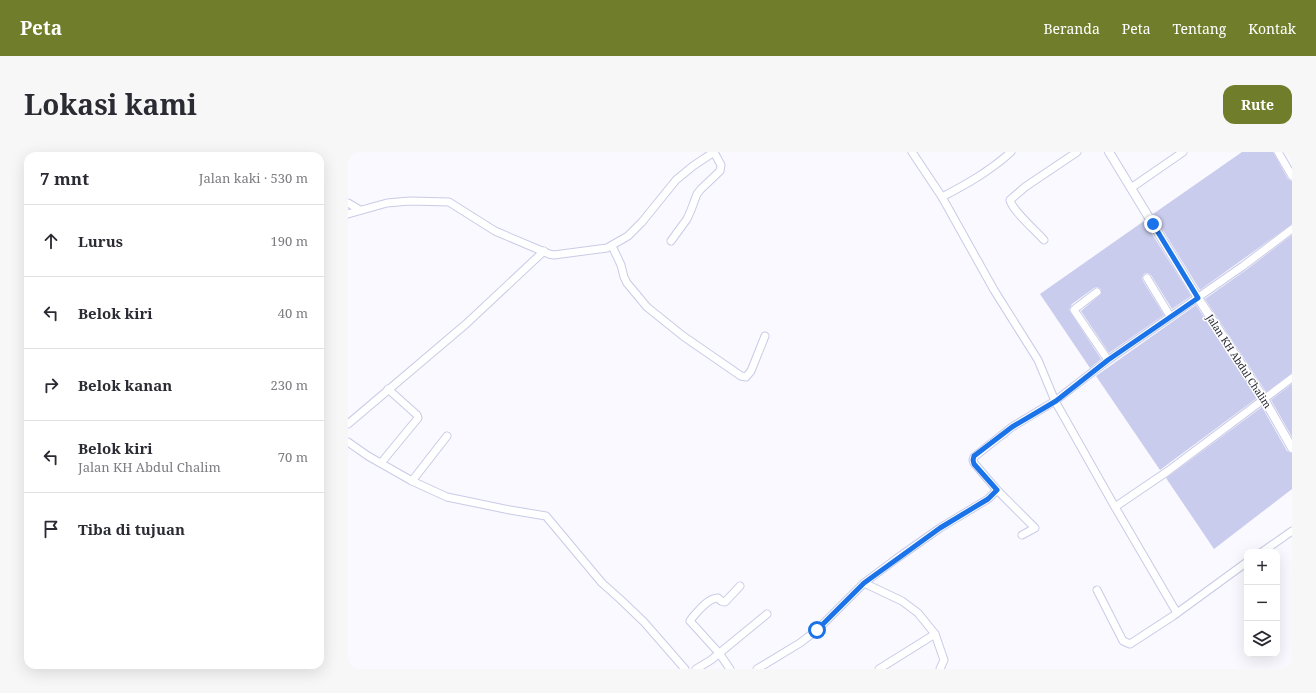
<!DOCTYPE html>
<html lang="id">
<head>
<meta charset="utf-8">
<style>
	:root { --surface:#fff; --page:#f7f7f7; --text:#2b2b33; --muted:#7c7c81; --line:#e1e1e2; --accent:#707e2c }
	body { margin:0; font-family:"Noto Serif",serif; background:var(--page); color:var(--text) }
	.controls { position:absolute; right:12px; bottom:12px; display:grid; overflow:hidden; border-radius:8px; box-shadow:0 4px 16px #0002 }
	.controls button { width:36px; height:36px; display:grid; place-items:center; padding:0; border:0; border-bottom:1px solid var(--line); background:var(--surface); color:var(--text); font:20px sans-serif }
	.stop { position:absolute; width:12px; height:12px; margin:-9px; border:3px solid #1a73e8; border-radius:50%; background:#fff }
	.stop.end { background:#1a73e8; border-color:#fff; box-shadow:0 1px 4px #0008 }
	.list { margin:0; padding:0; list-style:none }
	h2 { display:flex; justify-content:space-between; align-items:center; height:52px; margin:0; padding:0 16px; font-size:17px }
	h2 small { font-size:13px; font-weight:400; color:var(--muted) }
	.list li { display:grid; grid-template-columns:26px 1fr auto; gap:12px; align-items:center; box-sizing:border-box; height:72px; padding:0 16px; border-top:1px solid var(--line) }
	.list b { display:block; font-size:15px; white-space:nowrap }
	.list p { margin:0; font-size:13px; white-space:nowrap; color:var(--muted) }
	.list em { font-size:13px; font-style:normal; color:var(--muted) }
	.icon { flex:none; width:22px; height:22px; fill:none; stroke:currentColor; stroke-width:2; stroke-linecap:round; stroke-linejoin:round }
	.map { position:relative; flex:none; width:944px; height:517px; overflow:hidden; border-radius:12px }
	header { display:flex; align-items:center; gap:24px; box-sizing:border-box; height:56px; padding:0 20px; background:var(--accent); color:#fff }
	header strong { font-size:19px }
	nav { display:flex; gap:22px; margin-inline-start:auto; font-size:14px }
	.intro { display:flex; align-items:center; justify-content:space-between; box-sizing:border-box; height:96px; padding:0 24px }
	h1 { margin:0; font-size:28px }
	.button { padding:10px 18px; border-radius:12px; background:var(--accent); color:#fff; font-size:14px; font-weight:700 }
	main { display:flex; gap:24px; padding:0 24px }
	aside { flex:1; background:var(--surface); border-radius:12px; box-shadow:0 4px 16px #0002 }
	.map>svg:first-child { display:block }
	.building { fill:#caccee }
	.lines { fill:none; stroke-linecap:round; stroke-linejoin:round }
	.minor-casing { stroke:#c9cbe7; stroke-width:9 }
	.tertiary-casing { stroke:#c9cbe7; stroke-width:10 }
	.minor { stroke:#fff; stroke-width:7 }
	.tertiary { stroke:#fff; stroke-width:8 }
	.route { stroke:#1a73e8; stroke-width:5 }
	.labels { text-anchor:middle; dominant-baseline:central; stroke-width:3; stroke-linejoin:round; paint-order:stroke }
	.street-label { font-size:10px; fill:#1f202a; stroke:#fff }
</style>
</head>
<body>
<header>
<strong>Peta</strong>
<nav><a>Beranda</a><a>Peta</a><a>Tentang</a><a>Kontak</a></nav>
</header>
<div class="intro"><h1>Lokasi kami</h1><a class="button">Rute</a></div>
<main>
<aside>
<h2>7 mnt<small>Jalan kaki · 530 m</small></h2>
<ul class="list">
<li><svg class="icon" aria-label="ahead" viewBox="0 0 24 24"><path d="M12 20V5M6 11l6-6 6 6"/></svg><div><b>Lurus</b></div><em>190 m</em></li>
<li><svg class="icon" aria-label="left" viewBox="0 0 24 24"><path d="M17 20v-9H6M10 6l-5 5 5 5"/></svg><div><b>Belok kiri</b></div><em>40 m</em></li>
<li><svg class="icon" aria-label="right" viewBox="0 0 24 24"><path d="M7 20v-9h11M14 6l5 5-5 5"/></svg><div><b>Belok kanan</b></div><em>230 m</em></li>
<li><svg class="icon" aria-label="left" viewBox="0 0 24 24"><path d="M17 20v-9H6M10 6l-5 5 5 5"/></svg><div><b>Belok kiri</b><p>Jalan KH Abdul Chalim</p></div><em>70 m</em></li>
<li><svg class="icon" aria-label="arrive" viewBox="0 0 24 24"><path d="M6 21V4h12l-3 4 3 4H6"/></svg><div><b>Tiba di tujuan</b></div></li>
</ul>
</aside>
<div class="map">
<svg width="944" height="517" viewBox="0 0 944 517">
	<rect width="100%" height="100%" fill="#f9f9ff"/>
	<g class="building">
		<path d="M894,0H925L940,27L944,29V72L852,138L805,62Z"/>
		<path d="M796,69L843,144L824,157L803,123L799,121L796,122L794,126L795,129L816,163L761,201L733,159L753,142V137L749,135L746,136L724,152L721,158L753,207L742,216L692,142Z"/>
		<path d="M944,83V221L918,240L857,147L898,118Z"/>
		<path d="M848,153L909,246L812,318L748,224Z"/>
		<path d="M944,232V285L923,248Z"/>
		<path d="M914,255L939,299L944,301V337L866,397L818,326Z"/>
	</g>
	<g class="lines">
		<g class="minor-casing">
			<g id="minor">
				<path d="M564,0L594,45L646,138L690,208L707,249L767,355L820,319L944,226"/>
				<path d="M930,0L944,24"/>
				<path d="M783,36L835,0"/>
				<path d="M594,45C619,32 642,19 663,0"/>
				<path d="M0,51L12,58"/>
				<path d="M0,62L39,51L62,49L101,50L147,79L201,102L206,103L259,96L280,84L294,70L328,28L345,14L366,0"/>
				<path d="M696,88C688,79 664,58 662,48L677,35L729,0"/>
				<path d="M323,89L339,67L343,58L349,42L353,37L372,19L373,13L366,0"/>
				<path d="M264,94L273,113L276,125L279,131L299,155L335,184L393,224L398,225L403,219L417,184"/>
				<path d="M799,126L822,164"/>
				<path d="M749,140L728,156L726,158L760,208"/>
				<path d="M0,272L118,172L196,99"/>
				<path d="M0,290L20,304L64,329L99,345L162,358L198,364L254,431L272,447L296,470L337,517"/>
				<path d="M33,311L70,266L69,263L40,237"/>
				<path d="M64,329L99,284"/>
				<path d="M649,338L687,376L674,383"/>
				<path d="M767,355L829,461"/>
				<path d="M914,400L944,379"/>
				<path d="M516,431L554,449L570,461L587,482L596,508L592,517"/>
				<path d="M749,438L775,489L782,492L825,464L899,410"/>
				<path d="M348,517L363,508L419,462"/>
				<path d="M382,517L371,501L342,469L344,466C350,459 360,446 370,446L373,449L377,450L392,434"/>
				<path d="M409,517L452,491L469,478L516,431L548,407L592,376L640,347L649,338L626,311L625,308L626,305L664,275L707,249L760,208L895,114L944,77"/>
				<path d="M531,517L587,482"/>
			</g>
		</g>
		<g class="tertiary-casing">
			<path id="tertiary" d="M761,0L850,146L916,247L944,296"/>
		</g>
		<use href="#minor" class="minor"/>
		<use href="#tertiary" class="tertiary"/>
	</g>
	<g class="lines">
		<path class="route" d="M469,478L516,431L592,376L640,347L649,338L626,312L625,308L626,304L664,275L708,249L760,208L850,146L805,72"/>
	</g>
	<g class="labels">
		<g class="street-label">
			<text transform="translate(891 209) rotate(57)">Jalan KH Abdul Chalim</text>
		</g>
	</g>
</svg>
<div class="controls">
<button>+</button>
<button>−</button>
<button><svg class="icon" aria-label="layers" viewBox="0 0 24 24"><path d="M12 4l9 5-9 5-9-5zM3 14l9 5 9-5"/></svg></button>
</div>
<div class="stop" style="left:469px;top:478px"></div>
<div class="stop end" style="left:805px;top:72px"></div>
</div>
</main>
</body>
</html>
